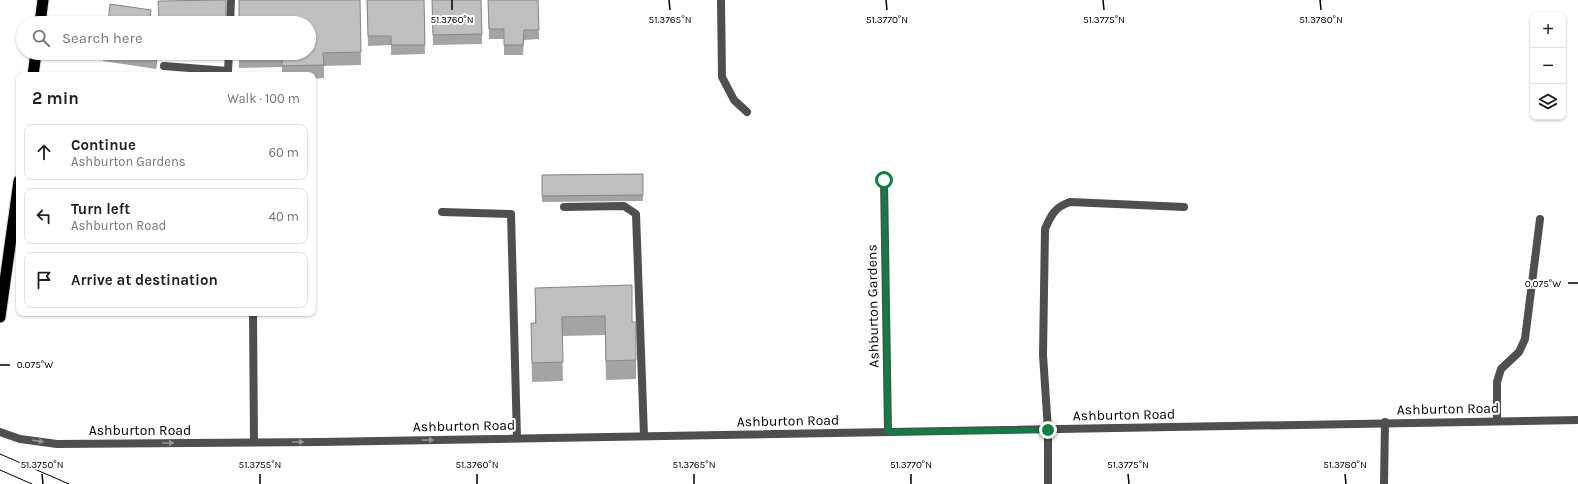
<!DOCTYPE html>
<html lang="en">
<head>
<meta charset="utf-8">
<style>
	:root { --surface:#fff; --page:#f6f6f6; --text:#202124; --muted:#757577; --line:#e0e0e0 }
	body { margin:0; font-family:Karla,sans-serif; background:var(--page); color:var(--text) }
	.controls { position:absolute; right:12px; top:12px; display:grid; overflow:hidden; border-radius:8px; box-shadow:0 1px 3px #0004 }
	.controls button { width:36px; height:36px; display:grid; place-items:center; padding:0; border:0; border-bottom:1px solid var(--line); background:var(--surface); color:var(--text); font:20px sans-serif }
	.stop { position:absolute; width:12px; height:12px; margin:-9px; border:3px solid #0b8043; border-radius:50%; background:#fff }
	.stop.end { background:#0b8043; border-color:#fff; box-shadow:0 1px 4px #0008 }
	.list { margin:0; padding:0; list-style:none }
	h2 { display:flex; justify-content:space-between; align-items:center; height:52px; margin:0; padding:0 16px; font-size:17px }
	h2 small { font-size:13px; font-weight:400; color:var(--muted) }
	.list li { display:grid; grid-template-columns:26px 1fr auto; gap:12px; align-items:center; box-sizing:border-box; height:56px; margin:0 8px 8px; padding:0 8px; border:1px solid var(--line); border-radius:8px }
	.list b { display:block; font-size:15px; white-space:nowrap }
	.list p { margin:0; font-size:13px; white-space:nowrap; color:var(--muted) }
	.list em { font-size:13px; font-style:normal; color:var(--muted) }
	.icon { flex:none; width:22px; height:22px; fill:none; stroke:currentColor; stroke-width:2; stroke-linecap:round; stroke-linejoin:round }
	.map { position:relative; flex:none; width:1578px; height:484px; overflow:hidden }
	.search { position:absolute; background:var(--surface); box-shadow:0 1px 3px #0004; left:16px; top:16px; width:300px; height:44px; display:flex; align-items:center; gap:10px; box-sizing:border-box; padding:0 14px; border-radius:22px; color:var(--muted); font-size:15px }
	.panel { position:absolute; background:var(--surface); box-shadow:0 1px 3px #0004; left:16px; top:72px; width:300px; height:244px; border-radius:8px }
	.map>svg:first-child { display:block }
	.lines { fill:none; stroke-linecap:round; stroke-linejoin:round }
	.trunk-casing { stroke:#dbdbdb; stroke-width:13 }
	.service { stroke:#4f4f4f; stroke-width:8 }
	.minor { stroke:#4f4f4f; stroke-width:8 }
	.trunk { stroke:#000; stroke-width:11 }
	.tram { stroke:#000; stroke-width:1 }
	.wall { fill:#a4a4a4 }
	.shaded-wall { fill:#868686 }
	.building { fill:#bfbfbf; stroke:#868686 }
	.oneway { fill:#959595 }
	.route { stroke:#0b8043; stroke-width:5 }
	.ticks { fill:none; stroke:#000; stroke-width:1.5 }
	.labels { text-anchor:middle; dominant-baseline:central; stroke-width:4; stroke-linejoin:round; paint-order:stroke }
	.street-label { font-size:14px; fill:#000; stroke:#fff }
	.ticks-label { font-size:10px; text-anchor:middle; fill:#000; stroke:#fff; stroke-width:4; stroke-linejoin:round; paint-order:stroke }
</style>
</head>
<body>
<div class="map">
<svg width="1578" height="484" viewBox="0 0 1578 484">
	<rect width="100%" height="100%" fill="#fff"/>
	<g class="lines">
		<g class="trunk-casing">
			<g id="trunk">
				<path d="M40,23L43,0"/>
				<path d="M33,75L36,53"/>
				<path d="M0,317L19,181"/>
			</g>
		</g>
		<g class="service">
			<path d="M721,0L722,77L734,100L747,112"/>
			<path d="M230,23L231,0"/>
			<path d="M164,66L228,71L229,53"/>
			<path d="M564,207L624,206L636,214L644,436"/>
			<path d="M442,212L511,214L517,438"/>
			<path d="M253,313L254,442"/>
			<path d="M1497,421V382L1501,369L1519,352L1525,339L1540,219"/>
			<path d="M1048,430L1043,355L1045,229C1051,215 1055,207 1070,202L1184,207"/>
			<path d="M1384,484L1385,422"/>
		</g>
		<g class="minor">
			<path d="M884,180L888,432"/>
			<path d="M1048,430V484"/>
			<path d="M0,432L20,439L57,444L320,442L1578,420"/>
		</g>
		<use href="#trunk" class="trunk"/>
		<g class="tram">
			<path d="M0,454L69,484"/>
			<path d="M0,470L32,484"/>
		</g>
	</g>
	<g class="wall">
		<path d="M360,0L361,65L324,66V78L313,79V75H282V67L239,68V53Z"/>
		<path d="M367,0H424L425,54L391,55V45L368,46Z"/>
		<path d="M432,0L482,34V44L433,45Z"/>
		<path d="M488,0H538L539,39L524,40L523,55H504V39H489Z"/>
		<path d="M103,53H158L156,69L103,61Z"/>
		<path d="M643,174V201L542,202V175Z"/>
		<path d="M535,288L632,322L636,360V379L606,380L605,335L562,336L563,381L532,382L531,323H535Z"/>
	</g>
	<g class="shaded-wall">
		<path d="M151,10V23H149Z"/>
		<path d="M157,53H158L156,69V59Z"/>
	</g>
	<g class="building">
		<path d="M226,0V23H159L158,1Z"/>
		<path d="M239,0H360L361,52L323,53L324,65L282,66V54L239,55V53H309V23H239Z"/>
		<path d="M367,0H424L425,45H391V36H368Z"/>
		<path d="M432,0H481L482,34L433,35Z"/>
		<path d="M488,0H538L539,30H524L523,45H504V29H489Z"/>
		<path d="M110,4L151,10L149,23H108Z"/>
		<path d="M112,53H157L156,59Z"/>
		<path d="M643,174V195L542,196V175Z"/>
		<path d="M632,285V322H636V360L606,361L605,316L562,317L563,362L532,363L531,323H536L535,288Z"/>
	</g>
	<defs><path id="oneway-solid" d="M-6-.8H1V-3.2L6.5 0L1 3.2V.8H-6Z"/></defs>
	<g class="oneway">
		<use href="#oneway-solid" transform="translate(428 440) rotate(-1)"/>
		<use href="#oneway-solid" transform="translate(38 441) rotate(8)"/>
		<use href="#oneway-solid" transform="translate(298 442)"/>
		<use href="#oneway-solid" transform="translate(168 443)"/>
	</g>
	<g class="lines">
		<path class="route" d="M884,180L888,432L1048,430"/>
	</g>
	<path class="ticks" d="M452,0V10M669,0L670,10M886,0L887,10M1103,0L1104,10M1320,0L1321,10M1568,283H1578M0,365H10M42,474L43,484M260,474V484M477,474V484M694,474V484M911,474V484M1128,474L1129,484M1345,474L1346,484"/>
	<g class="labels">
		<g class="street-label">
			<text transform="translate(873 306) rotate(-91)">Ashburton Gardens</text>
			<text transform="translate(1448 409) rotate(-1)">Ashburton Road</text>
			<text transform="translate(1124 415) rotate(-1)">Ashburton Road</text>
			<text transform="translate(788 421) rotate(-1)">Ashburton Road</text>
			<text transform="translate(464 426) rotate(-1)">Ashburton Road</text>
			<text x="140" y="430">Ashburton Road</text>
		</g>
	</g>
	<g class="ticks-label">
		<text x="452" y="23">51.3760°N</text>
		<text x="670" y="23">51.3765°N</text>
		<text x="887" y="23">51.3770°N</text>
		<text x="1104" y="23">51.3775°N</text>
		<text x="1321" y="23">51.3780°N</text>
		<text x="1543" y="287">0.075°W</text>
		<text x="35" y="368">0.075°W</text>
		<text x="42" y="468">51.3750°N</text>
		<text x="260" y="468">51.3755°N</text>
		<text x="477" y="468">51.3760°N</text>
		<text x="694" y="468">51.3765°N</text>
		<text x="911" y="468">51.3770°N</text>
		<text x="1128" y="468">51.3775°N</text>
		<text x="1345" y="468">51.3780°N</text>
	</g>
</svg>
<div class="controls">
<button>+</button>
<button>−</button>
<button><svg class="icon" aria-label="layers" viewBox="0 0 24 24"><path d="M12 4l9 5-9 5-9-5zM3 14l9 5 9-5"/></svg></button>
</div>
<div class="stop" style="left:884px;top:180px"></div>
<div class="stop end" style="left:1048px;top:430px"></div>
<div class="search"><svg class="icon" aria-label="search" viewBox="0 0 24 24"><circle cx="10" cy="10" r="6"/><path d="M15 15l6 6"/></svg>Search here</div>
<section class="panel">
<h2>2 min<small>Walk · 100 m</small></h2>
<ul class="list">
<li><svg class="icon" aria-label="ahead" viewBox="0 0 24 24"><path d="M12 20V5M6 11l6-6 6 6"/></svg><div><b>Continue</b><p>Ashburton Gardens</p></div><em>60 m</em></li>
<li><svg class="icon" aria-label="left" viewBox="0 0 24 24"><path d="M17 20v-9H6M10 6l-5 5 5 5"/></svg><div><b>Turn left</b><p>Ashburton Road</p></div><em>40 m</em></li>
<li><svg class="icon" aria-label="arrive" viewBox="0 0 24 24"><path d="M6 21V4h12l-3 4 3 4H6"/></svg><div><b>Arrive at destination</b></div></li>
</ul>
</section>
</div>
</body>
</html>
